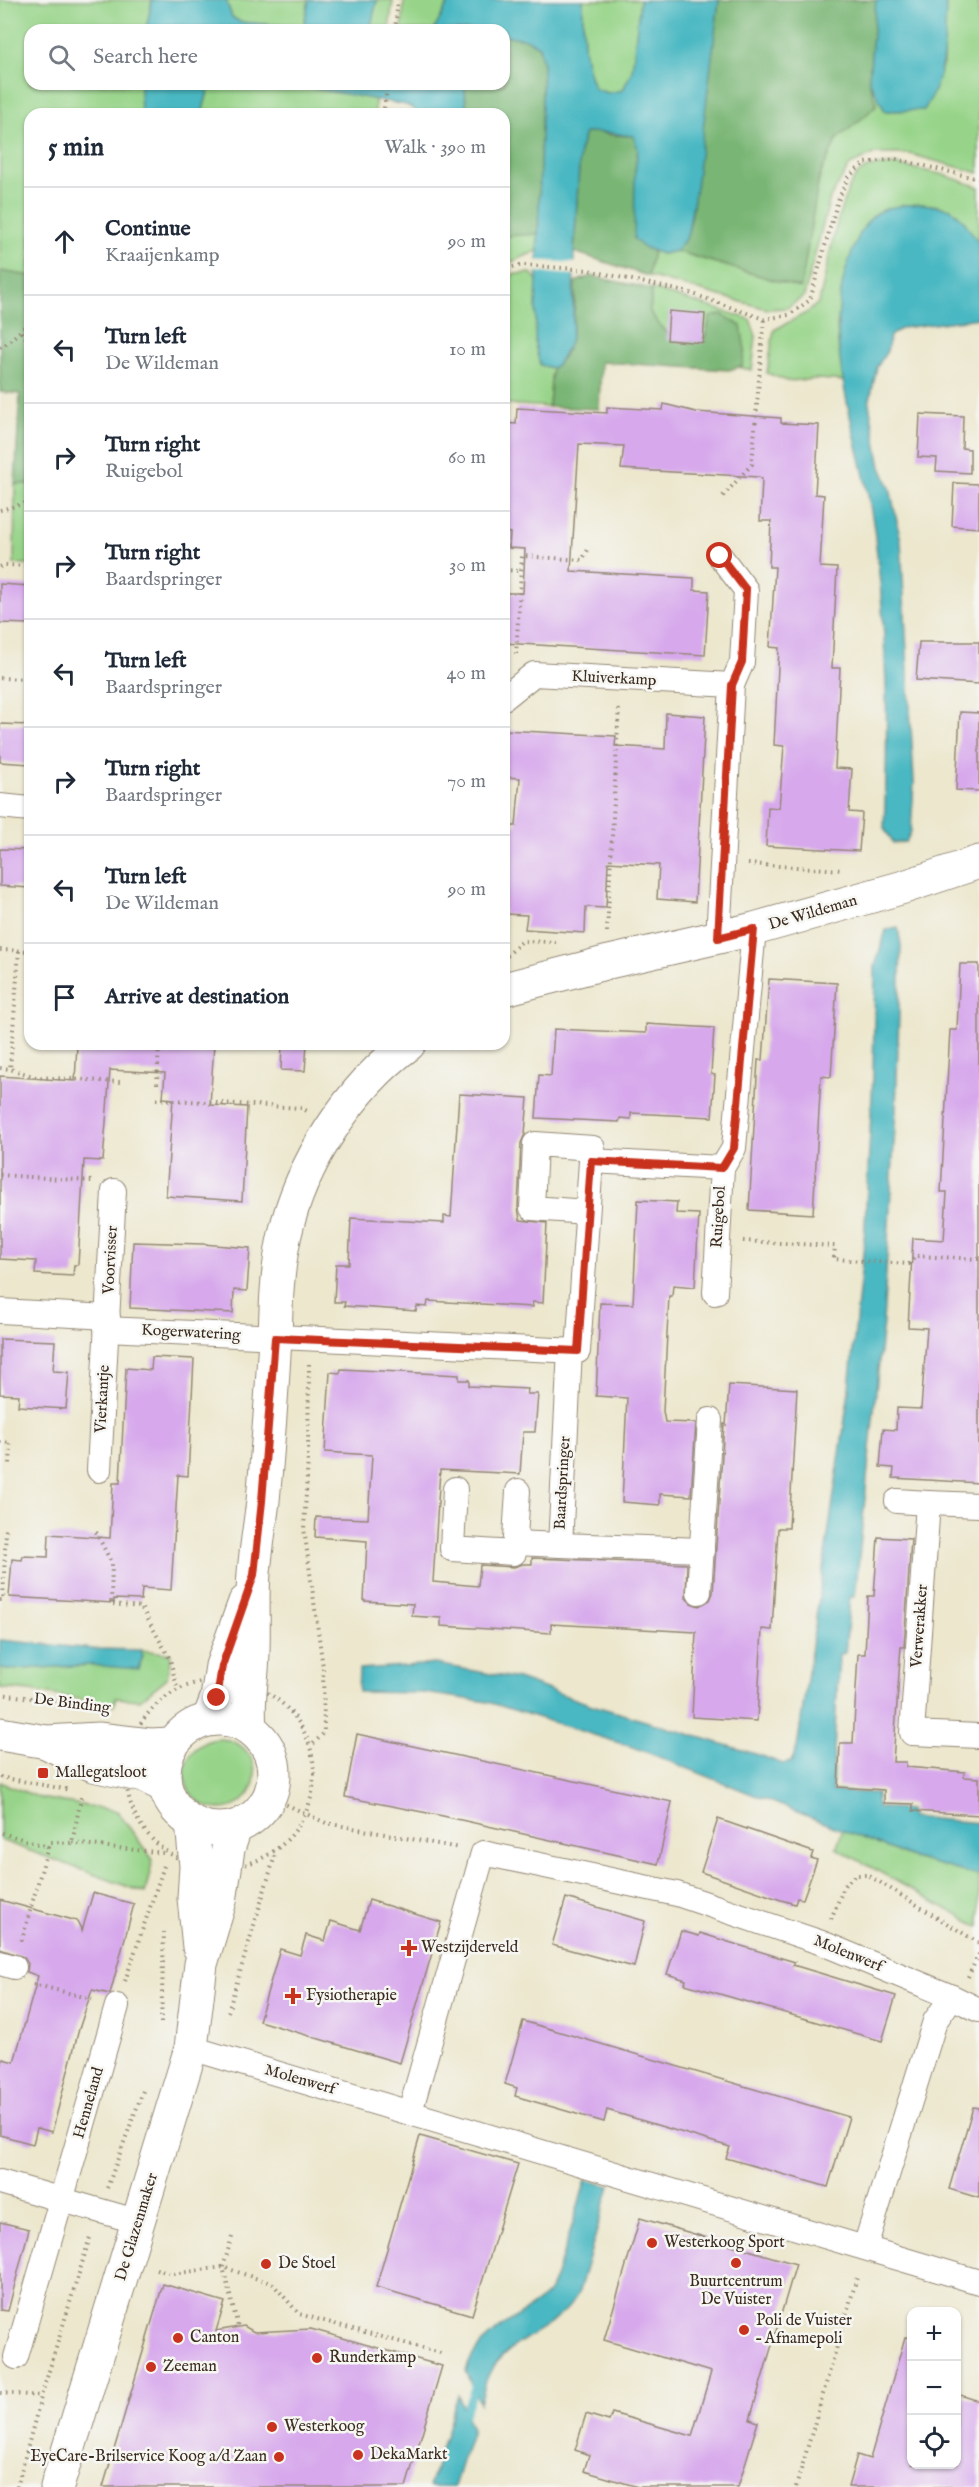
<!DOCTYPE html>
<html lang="en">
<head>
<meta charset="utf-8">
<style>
	:root { --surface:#fff; --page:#f6f6f7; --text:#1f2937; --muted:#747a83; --line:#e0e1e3 }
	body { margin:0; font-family:"IM FELL English",serif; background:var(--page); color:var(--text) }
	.controls { position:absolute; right:18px; bottom:18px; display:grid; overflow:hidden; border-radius:12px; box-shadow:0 2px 4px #0004 }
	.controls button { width:54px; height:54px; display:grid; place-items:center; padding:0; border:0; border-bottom:2px solid var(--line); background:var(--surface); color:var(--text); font:30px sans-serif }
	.stop { position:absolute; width:18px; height:18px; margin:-14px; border:4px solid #c8321e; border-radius:50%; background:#fff }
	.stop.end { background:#c8321e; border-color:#fff; box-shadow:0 2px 6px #0008 }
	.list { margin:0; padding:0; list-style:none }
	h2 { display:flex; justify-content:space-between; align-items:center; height:78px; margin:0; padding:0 24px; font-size:26px }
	h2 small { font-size:20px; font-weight:400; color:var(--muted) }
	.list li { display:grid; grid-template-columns:39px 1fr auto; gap:18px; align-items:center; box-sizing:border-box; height:108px; padding:0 24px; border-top:2px solid var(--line) }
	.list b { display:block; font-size:22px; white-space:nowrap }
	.list p { margin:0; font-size:20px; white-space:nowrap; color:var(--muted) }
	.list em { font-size:20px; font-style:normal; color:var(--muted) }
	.icon { flex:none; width:33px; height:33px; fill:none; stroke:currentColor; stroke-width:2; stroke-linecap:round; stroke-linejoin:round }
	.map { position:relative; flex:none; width:979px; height:2487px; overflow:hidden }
	.search { position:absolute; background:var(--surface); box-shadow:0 2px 4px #0004; left:24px; top:24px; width:486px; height:66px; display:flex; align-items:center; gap:15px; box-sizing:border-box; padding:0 21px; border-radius:18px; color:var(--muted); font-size:22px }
	.panel { position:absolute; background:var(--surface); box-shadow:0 2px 4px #0004; left:24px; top:108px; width:486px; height:942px; border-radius:18px }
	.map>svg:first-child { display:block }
	.green { fill:#97d489; stroke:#697f54; stroke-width:1.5 }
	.forest { fill:#79b675; stroke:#5a704a; stroke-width:1.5 }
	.water { fill:#49b8c2; stroke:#427170; stroke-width:1.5 }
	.pier { fill:#ece7cd }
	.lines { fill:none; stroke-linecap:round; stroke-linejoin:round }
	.stream { stroke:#49b8c2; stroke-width:8 }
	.building { fill:#d7a9ec }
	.street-casing { stroke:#948876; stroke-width:26 }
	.secondary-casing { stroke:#948876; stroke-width:35 }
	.path { stroke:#948876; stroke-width:4; stroke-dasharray:1.5 4.5; stroke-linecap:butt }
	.street { stroke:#fff; stroke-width:24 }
	.secondary { stroke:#fff; stroke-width:33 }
	.route { stroke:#c8321e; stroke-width:8 }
	.poi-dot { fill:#c8321e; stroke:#f6f6f2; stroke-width:2 }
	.labels { text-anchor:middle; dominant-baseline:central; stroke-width:5; stroke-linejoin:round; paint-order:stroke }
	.street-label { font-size:16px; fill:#3b2a1e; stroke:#f6f6f2 }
	.poi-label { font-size:16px; fill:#3b2a1e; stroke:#f6f6f2; text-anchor:start }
</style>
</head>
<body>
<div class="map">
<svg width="979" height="2487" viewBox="0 0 979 2487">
	<rect width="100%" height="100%" fill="#f6f6f2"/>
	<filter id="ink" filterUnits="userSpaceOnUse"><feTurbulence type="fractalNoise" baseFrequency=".0167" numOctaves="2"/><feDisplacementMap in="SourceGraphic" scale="12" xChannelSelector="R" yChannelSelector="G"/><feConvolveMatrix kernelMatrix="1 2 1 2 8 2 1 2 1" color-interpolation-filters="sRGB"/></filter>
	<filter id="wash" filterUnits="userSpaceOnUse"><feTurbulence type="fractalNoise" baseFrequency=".008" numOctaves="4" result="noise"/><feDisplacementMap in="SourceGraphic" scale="24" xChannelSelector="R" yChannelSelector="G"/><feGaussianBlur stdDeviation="1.35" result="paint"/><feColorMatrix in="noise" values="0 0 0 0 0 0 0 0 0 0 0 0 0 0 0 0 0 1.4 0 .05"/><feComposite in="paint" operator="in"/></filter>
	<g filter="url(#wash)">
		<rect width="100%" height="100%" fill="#ece7cd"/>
		<g class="green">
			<path d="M0,0H152L146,30H30V84H140L141,114H30V276L0,271Z"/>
			<path d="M226,0H309L304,25L298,27L240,22L232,17Z"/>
			<path d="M377,0H393L389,30H370Z"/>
			<path d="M404,0H450L434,30H402Z"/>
			<path d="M583,0H640L632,71L623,90L608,93L595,89C582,60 583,31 583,0Z"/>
			<path d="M946,0H979V173L910,154H874L850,165L830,198L804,296L787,308L767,309L648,276L653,251L662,254L676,251L800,288C807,249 814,168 837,139C847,127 865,117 876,105L869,80L885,111L924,110L943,64Z"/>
			<path d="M213,84H290L375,99V114H202L209,87Z"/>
			<path d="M895,165L941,174L979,187V243C971,236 968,226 962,219C947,202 922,204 902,205L846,268L837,325L838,345L844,381L819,379L787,381L767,373L774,330L808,312L819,302C827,272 838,198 856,176C865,165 882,166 895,165Z"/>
			<path d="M538,234L537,251L504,265V236Z"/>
			<path d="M531,273L537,280L540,365L552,368L549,407L504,404V282L513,274Z"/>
			<path d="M652,289L750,319L756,336L752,370L737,367L742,366L705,338C675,350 666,334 650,312Z"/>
			<path d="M15,484H30V564H14Z"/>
			<path d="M141,1650L171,1654L167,1678L140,1700L116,1698L114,1705L30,1691L0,1688V1668L6,1670L90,1665L138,1668L143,1656Z"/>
			<circle cx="220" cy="1774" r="35"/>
			<path d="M0,1782L40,1798L117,1811L153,1860L145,1893L0,1840Z"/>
			<path d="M843,1830L910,1857L979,1876V1927L836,1848Z"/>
		</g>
		<g class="forest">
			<path d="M719,0H876L869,80L876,105L865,116L837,139L819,177L801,288L676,251L687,237L692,215Z"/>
			<path d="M504,35L526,39L539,46L543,65L538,234L504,236V114H466L465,84H504Z"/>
			<path d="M597,131L610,135L633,136L638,148L635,171L643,247L653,251L648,276L574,252L580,149L585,133Z"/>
			<path d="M0,271L30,276V484H15L20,394L0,392Z"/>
			<path d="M591,276L652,289L650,312C666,334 675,350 705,338L710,317L722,314L741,326L745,350L742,366L729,370L601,362L599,409L549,407L552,368C576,354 575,306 575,282Z"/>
		</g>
		<g class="water">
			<path d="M152,0H226L232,17L240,22L298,27L304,25L309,0H377L370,30H146Z"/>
			<path d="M450,0H583C583,31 582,60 595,89L608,93L623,90L632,71L640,0H719L696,188L687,237L676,251L662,254L643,247L634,239L635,171L638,149L633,136C617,135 601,130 585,133L580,149L574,252L573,325L570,342L557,365L552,368L540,365L535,345L543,65L539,46L526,39L504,35V30H434Z"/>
			<path d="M876,0H946C945,38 946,77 924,110L885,111L869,80Z"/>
			<path d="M140,84H213L209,87L202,114H141Z"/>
			<path d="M290,84H465L466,114H415L414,109L406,105Z"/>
			<path d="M924,204L951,209L963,220L979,243V318L902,328L890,336L887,351L877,367L869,404L881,467L890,488L901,541L914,782L911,831L906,842L893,843L884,828C889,732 887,633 875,537C865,443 814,346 852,252C859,236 863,222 879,212C892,205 909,205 924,204Z"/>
			<path d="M898,928L901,945L896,1111L883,1322L855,1596L850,1597L845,1653L839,1654L832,1791L877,1793V1807L909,1810L911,1817L979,1823V1876L910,1857L639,1749L488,1702L424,1693L358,1692L359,1669L436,1664L518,1679L592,1705L762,1756L783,1764L791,1762L797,1748L848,1398L864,1243L873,1076L875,966L886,930Z"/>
			<path d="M0,1640L93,1649L141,1650L143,1656L138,1669L90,1665L6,1670L0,1668Z"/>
			<path d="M586,2180L610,2186L579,2291C562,2329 511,2336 490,2372C485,2380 483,2393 480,2403L466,2371C477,2332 521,2319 548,2293C556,2285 580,2197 586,2180Z"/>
			<path d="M458,2395L472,2429L454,2487H429Z"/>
		</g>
		<path class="pier" d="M534,260L577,263V275L534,272Z"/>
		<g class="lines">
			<path class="stream" d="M461,2423L478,2379"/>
		</g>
		<g id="blocks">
			<g class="building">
				<path d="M669,311L705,314L703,343L667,340Z"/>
				<path d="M664,404L696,412L781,418V423L819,425L815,494L824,495L820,567L837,568L832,668H840L835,768L852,769L849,812L862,813L859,851L766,846L768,807L779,808L784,746L774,745L779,648L770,647L775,567H769L771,521H760L762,479L759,477L621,469L624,446L579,444L571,571L694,578V590L709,591L705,655L504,643V593H523L525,549L509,548L510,533L504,532V423L516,424L517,408L607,413V407L663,410Z"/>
				<path d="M920,414L963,416L962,448L970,449V473L936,471L937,458L918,457Z"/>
				<path d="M954,483L979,484V528L952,526Z"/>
				<path d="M0,584L30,586V624L0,623Z"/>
				<path d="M919,642H979V684L916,680Z"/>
				<path d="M960,712L979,713V791L956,790Z"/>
				<path d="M666,713L705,716L695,902L657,899L659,865L608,862L606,908L586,907L585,933L525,929L527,915L504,914V866H506L508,826H516L520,778L504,777V730L616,736L615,746L665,749Z"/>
				<path d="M0,724L30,725V764L0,762Z"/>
				<path d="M0,849L30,850V888L0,886Z"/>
				<path d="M960,964H979V1483L893,1478L894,1468L880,1467L883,1429L896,1430L897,1408L921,1409L927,1328L908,1327L913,1238L944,1240L947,1192H941L950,1030H957Z"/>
				<path d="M769,979L837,983L831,1077L821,1076L813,1214L749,1210L758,1060H763Z"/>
				<path d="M646,1024L714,1028L711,1074L715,1075L712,1117L631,1113V1119L620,1118L619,1122L536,1118L539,1075L551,1076L554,1029L646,1033Z"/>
				<path d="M214,1044L210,1105L247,1107L242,1201L166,1196L173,1099L163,1098L165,1073L110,1070L103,1161L84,1160L78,1265H74L73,1276L35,1274L36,1261L0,1259V1076L75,1081L77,1045Z"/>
				<path d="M282,1044H307L305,1071L281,1070Z"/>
				<path d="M459,1094L528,1098L525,1134L521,1143L518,1207L520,1220L547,1223L543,1303L532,1302L533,1307L428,1301L427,1307L417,1306L416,1311L344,1306L345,1302H334L336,1264H349L351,1218L444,1223V1216L451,1217Z"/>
				<path d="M638,1200L677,1202L676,1213L699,1214L695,1287L673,1285L672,1296H669L663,1411L665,1422L696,1423L691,1496L660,1494V1505L622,1502L627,1398L596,1396L600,1303L633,1304Z"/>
				<path d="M133,1242L203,1244L250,1248L247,1291L234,1290L233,1313L130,1308Z"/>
				<path d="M0,1339L55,1341L53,1371L69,1372L66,1409L18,1406L19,1395L0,1394Z"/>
				<path d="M152,1357L194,1359L188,1476L178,1475L171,1590L142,1588L141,1600L114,1599V1603L9,1597L12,1559L22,1560L23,1556L48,1557L49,1534L110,1538L113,1483H120L126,1368L151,1370Z"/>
				<path d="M341,1369L459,1375V1380H469V1386L528,1389L527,1394H538L535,1432H523L520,1474L440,1470L433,1582L478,1586L480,1565L514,1567L523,1564H532V1558L687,1564L686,1598L691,1603L699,1606L710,1600L713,1593L724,1424L726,1425L729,1385L797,1389L789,1528H778L772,1630L762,1629L757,1721L692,1717L696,1632L551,1624V1633L441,1626V1618L412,1616L413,1604L364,1601L367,1541L315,1537L316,1517L368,1519L372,1455L325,1452L330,1372L340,1373Z"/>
				<path d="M878,1537L911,1539L904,1647H901L900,1659L893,1762H906V1767L965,1772L964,1777L979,1778V1815L913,1811V1804L884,1803V1790L838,1787L840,1743H853L858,1654H865L868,1596H874Z"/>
				<path d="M357,1734L672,1802L658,1864L443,1816L345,1797Z"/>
				<path d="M718,1819L813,1852L811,1858L817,1860L803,1899L797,1898L795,1904L781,1900L701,1872Z"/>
				<path d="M93,1893L134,1904L110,1994L92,1990L79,2029L52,2132L37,2128L33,2144L0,2135V2071L3,2059L14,2062L38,1976L27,1972L28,1964L24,1957L0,1949V1900L77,1921L82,1931Z"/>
				<path d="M566,1898L645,1921L634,1967L552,1945Z"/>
				<path d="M369,1900L441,1922L400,2063L259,2021L280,1949L300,1955L306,1935L325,1941L331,1921L360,1930Z"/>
				<path d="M681,1931L699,1936L700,1933L735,1944L795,1962L793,1965L896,1996L882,2041L685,1984L686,1980L667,1974Z"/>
				<path d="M523,2021L849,2117L828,2187L726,2158L730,2147L607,2110L604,2122L515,2096L517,2088L505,2084Z"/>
				<path d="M973,2107L979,2108V2198L949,2189Z"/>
				<path d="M420,2136L518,2164L472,2315L376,2287Z"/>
				<path d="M640,2218L796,2264L750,2419L758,2422L738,2487H638L584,2471L589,2455L575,2450L586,2414L609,2421L612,2413L692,2436L711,2372L604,2340Z"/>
				<path d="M0,2222L29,2229L8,2311L0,2310Z"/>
				<path d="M163,2284L225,2302L216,2331L244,2326L254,2332L311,2329L442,2366L406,2487H103Z"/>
				<path d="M905,2337L912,2338V2464H957V2394L979,2401V2487H848L857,2455L870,2459Z"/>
			</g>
		</g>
	</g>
	<g filter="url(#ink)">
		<use href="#blocks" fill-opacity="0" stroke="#948876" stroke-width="1.5"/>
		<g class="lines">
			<g class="street-casing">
				<g id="street">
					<path d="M504,698L534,674L732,685"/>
					<path d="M0,806L30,809"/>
					<path d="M718,938L732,685L742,662L746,590L720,556"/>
					<path d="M587,1212L532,1208L535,1144L593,1148L591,1161"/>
					<path d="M715,1293L722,1168L734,1148L754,929"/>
					<path d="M0,1311L108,1317"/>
					<path d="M106,1329L578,1351L591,1161L722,1168"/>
					<path d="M570,1350L560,1545L702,1550"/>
					<path d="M99,1470L114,1191"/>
					<path d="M455,1489L452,1549L514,1553L518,1491"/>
					<path d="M897,1501L928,1503"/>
					<path d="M979,1505L928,1503L912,1733L979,1736"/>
					<path d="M515,1543L560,1545"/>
					<path d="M699,1592L710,1420"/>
					<path d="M0,1963L14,1967"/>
					<path d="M191,2048L979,2282"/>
					<path d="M410,2112L483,1853L677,1894L822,1943L952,1997L979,2010"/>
					<path d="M0,2182L139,2222"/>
					<path d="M865,2247L935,2021L952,1997"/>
					<path d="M16,2357L117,2006"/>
				</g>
			</g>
			<g class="secondary-casing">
				<g id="secondary">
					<path d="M504,989L609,962L754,929L904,887L979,862"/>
					<circle cx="219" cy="1774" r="55"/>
					<path d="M209,1719L217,1698L222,1666L245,1602"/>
					<path d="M250,1727C247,1699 253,1677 253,1650C254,1624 252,1598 254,1573C256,1549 260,1525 263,1501C268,1447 272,1392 275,1338C276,1303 277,1269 285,1234C301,1164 350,1087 409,1044"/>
					<path d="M0,1734L47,1742L98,1739L150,1745L171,1744"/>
					<path d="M50,1744L93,1765L144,1776L163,1785"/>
					<path d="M192,1823L196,1866L194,1898L199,1947"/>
					<path d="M57,2487L191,2048L201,1964L220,1901L228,1849L235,1828"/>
				</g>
			</g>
			<g class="path">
				<path d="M395,30L398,0"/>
				<path d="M383,114L388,84"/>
				<path d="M504,275L512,267L524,265L588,270L690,293L764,319L789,315L810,300L837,203L848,177L865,163L896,159L979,179"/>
				<path d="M21,332L30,343"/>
				<path d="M0,347L5,345L30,322"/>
				<path d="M723,496L752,464L764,319"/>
				<path d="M0,510L30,502"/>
				<path d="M0,567L5,565L30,566"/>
				<path d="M504,570L521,571L522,556L582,560L589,548"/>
				<path d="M516,654L521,571"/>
				<path d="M0,678L30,679"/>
				<path d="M748,864L843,870"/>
				<path d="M607,932L619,705"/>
				<path d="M0,950L30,951"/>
				<path d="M19,951L10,1069L36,1077L120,1082"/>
				<path d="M507,956L522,941L556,942"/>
				<path d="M0,1068L10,1069"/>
				<path d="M157,1084L159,1044"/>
				<path d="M156,1099L301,1108L307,1111"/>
				<path d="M0,1175L92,1181"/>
				<path d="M743,1241L835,1246L834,1259L909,1264L916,1256L979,1259"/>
				<path d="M309,1364L308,1457L304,1529L323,1667L324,1733L311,1746"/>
				<path d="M0,1442L11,1443L10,1464"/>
				<path d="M96,1532L112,1564L111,1604L141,1607L170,1659L177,1688"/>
				<path d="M0,1600H3L6,1527"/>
				<circle cx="220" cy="1774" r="94"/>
				<path d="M0,1694L93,1706"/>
				<path d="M0,1777L70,1790"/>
				<path d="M270,1797L326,1823L459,1848"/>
				<path d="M2,1833L48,1847L21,1943"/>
				<path d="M72,1843L164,1853"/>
				<path d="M48,1847L51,1842L72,1843L82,1793"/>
				<path d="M831,1919L845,1885L855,1875H868L979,1943"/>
				<path d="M968,1977L979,1954"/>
				<path d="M125,1981L164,1866"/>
				<path d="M33,1984L92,1999"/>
				<path d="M228,2012L276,1852"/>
				<path d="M161,2023L164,1932"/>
				<path d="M107,2188L143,2091"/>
				<path d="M232,2237L223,2267L238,2327"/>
				<path d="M156,2269L172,2274L223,2267L273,2284L299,2314L444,2354"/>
				<path d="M0,2393L41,2396"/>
				<path d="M17,2487L41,2397L91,2234"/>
				<path d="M796,2487L858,2274"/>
			</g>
			<use href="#street" class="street"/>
			<use href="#secondary" class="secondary"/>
		</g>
	</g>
	<g class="lines" filter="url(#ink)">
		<path class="route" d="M217,1698L222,1666L254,1575L262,1501L275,1338L578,1351L591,1161L722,1168L734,1148L754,929L718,938L732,685L742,662L746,590L720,556"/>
	</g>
	<g class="poi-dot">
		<rect x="37" y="1767" width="12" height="12" rx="3"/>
		<path d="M406 1939h6v6h6v6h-6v6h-6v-6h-6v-6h6z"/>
		<path d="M290 1987h6v6h6v6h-6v6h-6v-6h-6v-6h6z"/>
		<circle cx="652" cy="2243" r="6"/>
		<circle cx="736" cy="2263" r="6"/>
		<circle cx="266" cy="2264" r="6"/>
		<circle cx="744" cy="2330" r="6"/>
		<circle cx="178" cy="2338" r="6"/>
		<circle cx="317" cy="2358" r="6"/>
		<circle cx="151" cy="2367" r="6"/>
		<circle cx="272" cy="2427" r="6"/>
		<circle cx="358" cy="2455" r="6"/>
		<circle cx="279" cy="2457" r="6"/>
	</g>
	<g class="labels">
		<g class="street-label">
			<text transform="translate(614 679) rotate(3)">Kluiverkamp</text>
			<text transform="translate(813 913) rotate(-16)">De Wildeman</text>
			<text transform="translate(719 1217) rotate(-87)">Ruigebol</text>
			<text transform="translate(111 1260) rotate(-87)">Voorvisser</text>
			<text transform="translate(191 1333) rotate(3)">Kogerwatering</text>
			<text transform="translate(103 1399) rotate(-87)">Vierkantje</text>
			<text transform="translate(563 1483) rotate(-87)">Baardspringer</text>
			<text transform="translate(920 1626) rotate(-86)">Verwerakker</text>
			<text transform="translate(72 1704) rotate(7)">De Binding</text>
			<text transform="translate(848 1954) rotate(22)">Molenwerf</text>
			<text transform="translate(300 2080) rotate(16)">Molenwerf</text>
			<text transform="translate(89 2103) rotate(-74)">Henneland</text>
			<text transform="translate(137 2227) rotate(-73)">De Glazenmaker</text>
		</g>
		<g class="poi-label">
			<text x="55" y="1773">Mallegatsloot</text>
			<text x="421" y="1948">Westzijderveld</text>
			<text x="306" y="1996">Fysiotherapie</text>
			<text x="664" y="2243">Westerkoog Sport</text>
			<text x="278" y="2264">De Stoel</text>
			<text x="736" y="2282" text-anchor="middle">Buurtcentrum<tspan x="736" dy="18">De Vuister</tspan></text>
			<text x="756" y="2321">Poli de Vuister<tspan x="756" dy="18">– Afnamepoli</tspan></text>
			<text x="190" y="2338">Canton</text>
			<text x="329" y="2358">Runderkamp</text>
			<text x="163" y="2367">Zeeman</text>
			<text x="284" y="2427">Westerkoog</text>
			<text x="370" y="2455">DekaMarkt</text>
			<text x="267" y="2457" text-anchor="end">EyeCare-Brilservice Koog a/d Zaan</text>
		</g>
	</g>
</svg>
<div class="controls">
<button>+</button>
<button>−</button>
<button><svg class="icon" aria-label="locate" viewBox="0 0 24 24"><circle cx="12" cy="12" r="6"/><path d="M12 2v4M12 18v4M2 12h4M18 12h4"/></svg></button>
</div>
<div class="stop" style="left:720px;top:556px"></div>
<div class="stop end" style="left:217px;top:1698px"></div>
<div class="search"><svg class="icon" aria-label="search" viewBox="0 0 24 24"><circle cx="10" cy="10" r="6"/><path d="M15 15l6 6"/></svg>Search here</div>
<section class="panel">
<h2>5 min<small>Walk · 390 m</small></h2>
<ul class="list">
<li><svg class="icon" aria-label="ahead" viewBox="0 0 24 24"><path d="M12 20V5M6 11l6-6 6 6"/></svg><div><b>Continue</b><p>Kraaijenkamp</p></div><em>90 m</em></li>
<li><svg class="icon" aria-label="left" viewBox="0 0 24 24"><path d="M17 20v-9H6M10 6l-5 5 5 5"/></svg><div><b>Turn left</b><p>De Wildeman</p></div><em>10 m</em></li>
<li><svg class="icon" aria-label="right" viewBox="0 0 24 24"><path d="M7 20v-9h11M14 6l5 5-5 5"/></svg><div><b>Turn right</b><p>Ruigebol</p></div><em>60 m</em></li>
<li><svg class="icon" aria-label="right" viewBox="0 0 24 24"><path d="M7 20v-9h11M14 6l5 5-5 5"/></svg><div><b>Turn right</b><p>Baardspringer</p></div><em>30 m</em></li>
<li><svg class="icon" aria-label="left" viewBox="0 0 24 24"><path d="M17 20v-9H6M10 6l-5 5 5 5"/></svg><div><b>Turn left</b><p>Baardspringer</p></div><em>40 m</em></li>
<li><svg class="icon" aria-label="right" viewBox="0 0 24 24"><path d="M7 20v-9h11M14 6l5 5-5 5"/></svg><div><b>Turn right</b><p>Baardspringer</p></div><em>70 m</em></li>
<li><svg class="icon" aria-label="left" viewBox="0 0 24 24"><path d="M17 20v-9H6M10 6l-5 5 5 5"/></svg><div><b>Turn left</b><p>De Wildeman</p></div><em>90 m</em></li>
<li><svg class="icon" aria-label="arrive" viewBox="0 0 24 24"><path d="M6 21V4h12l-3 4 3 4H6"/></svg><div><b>Arrive at destination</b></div></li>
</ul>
</section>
</div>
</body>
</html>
